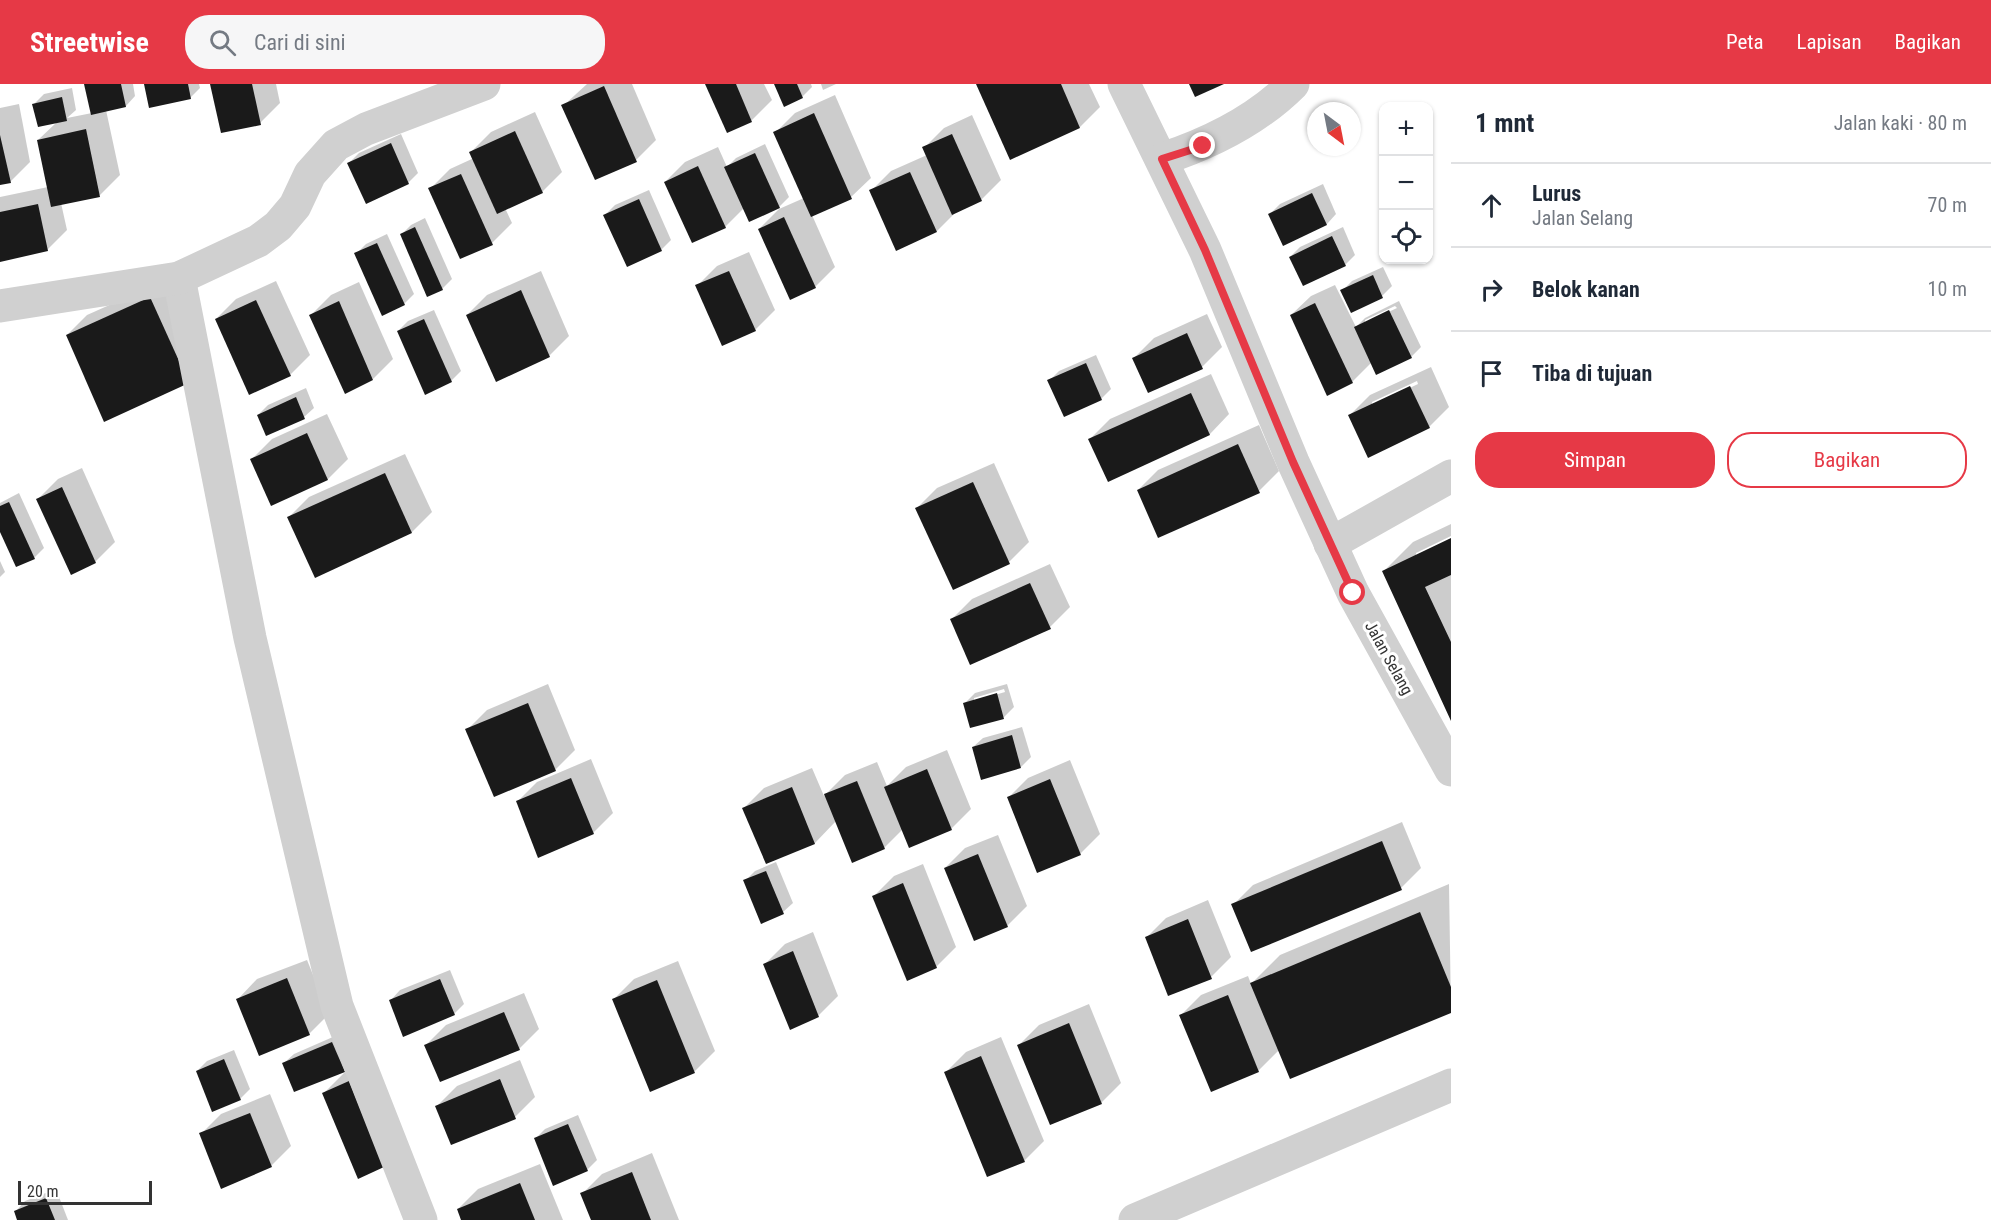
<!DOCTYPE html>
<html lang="id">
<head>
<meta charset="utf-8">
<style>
	:root { --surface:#fff; --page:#f6f6f7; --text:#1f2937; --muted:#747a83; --line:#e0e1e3; --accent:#e63946 }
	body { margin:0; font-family:"Roboto Condensed",sans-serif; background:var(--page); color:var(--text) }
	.controls { position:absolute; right:18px; top:18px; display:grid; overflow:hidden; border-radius:12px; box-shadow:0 2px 4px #0004 }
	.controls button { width:54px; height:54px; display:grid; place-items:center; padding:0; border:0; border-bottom:2px solid var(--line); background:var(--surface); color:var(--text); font:30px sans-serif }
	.compass { position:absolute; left:1307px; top:18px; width:54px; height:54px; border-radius:50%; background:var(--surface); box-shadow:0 2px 4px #0004; rotate:148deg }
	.scale { position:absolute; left:18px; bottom:15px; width:134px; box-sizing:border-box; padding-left:6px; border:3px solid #333; border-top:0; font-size:16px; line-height:21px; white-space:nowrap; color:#333; -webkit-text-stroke:4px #fff; paint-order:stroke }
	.stop { position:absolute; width:18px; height:18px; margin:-14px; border:4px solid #e63946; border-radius:50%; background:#fff }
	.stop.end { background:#e63946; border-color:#fff; box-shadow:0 2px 6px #0008 }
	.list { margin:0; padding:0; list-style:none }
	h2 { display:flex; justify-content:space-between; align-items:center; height:78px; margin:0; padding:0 24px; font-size:26px }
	h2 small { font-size:20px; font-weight:400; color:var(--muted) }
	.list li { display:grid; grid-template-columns:39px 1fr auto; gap:18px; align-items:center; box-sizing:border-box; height:84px; padding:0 24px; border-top:2px solid var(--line) }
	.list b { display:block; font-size:22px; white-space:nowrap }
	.list p { margin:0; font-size:20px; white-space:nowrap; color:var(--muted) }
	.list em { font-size:20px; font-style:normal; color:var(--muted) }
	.actions { display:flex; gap:12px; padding:18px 24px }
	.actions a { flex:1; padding:14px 0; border:2px solid var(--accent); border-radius:24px; text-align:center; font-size:21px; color:var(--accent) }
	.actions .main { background:var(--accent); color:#fff }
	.icon { flex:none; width:33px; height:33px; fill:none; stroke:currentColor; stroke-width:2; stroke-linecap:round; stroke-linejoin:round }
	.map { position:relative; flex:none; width:1451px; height:1136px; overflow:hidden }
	header { display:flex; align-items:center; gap:36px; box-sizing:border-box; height:84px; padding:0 30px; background:var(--accent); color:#fff }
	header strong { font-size:28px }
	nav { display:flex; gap:33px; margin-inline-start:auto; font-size:21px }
	.search { width:420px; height:54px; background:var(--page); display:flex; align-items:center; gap:15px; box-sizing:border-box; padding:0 21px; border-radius:24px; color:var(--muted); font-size:22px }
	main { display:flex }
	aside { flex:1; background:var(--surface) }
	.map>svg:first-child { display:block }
	.shadow { fill:#0003; fill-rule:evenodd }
	.building { fill:#1a1a1a }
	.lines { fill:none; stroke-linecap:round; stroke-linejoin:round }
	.minor { stroke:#d0d0d0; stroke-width:33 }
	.route { stroke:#e63946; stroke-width:8 }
	.labels { text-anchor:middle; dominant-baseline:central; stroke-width:6; stroke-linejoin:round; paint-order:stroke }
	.street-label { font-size:16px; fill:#333; stroke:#fff }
</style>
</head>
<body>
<header>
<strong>Streetwise</strong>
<div class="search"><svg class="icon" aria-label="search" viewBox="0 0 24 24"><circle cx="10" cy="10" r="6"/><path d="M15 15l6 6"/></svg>Cari di sini</div>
<nav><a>Peta</a><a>Lapisan</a><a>Bagikan</a></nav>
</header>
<main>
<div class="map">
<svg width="1451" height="1136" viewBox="0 0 1451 1136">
	<rect width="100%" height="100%" fill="#fff"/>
	<g class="shadow">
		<path d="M86,0H133L135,12L126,22L106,26L120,91L100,111L61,119L67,146L47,166L0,176V113L48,103L38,56L57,38L34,20L44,10L72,4L76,26L67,34L92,29Z"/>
		<path d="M145,0H199L200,4L190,14Z"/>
		<path d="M212,0H276L280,19L260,39Z"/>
		<path d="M587,0H632L656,56L636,76L596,94L563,22Z"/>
		<path d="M707,0H764L772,16L752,36L727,47Z"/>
		<path d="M776,0H811L812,3L802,13Z"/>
		<path d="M821,0H836L823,6Z"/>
		<path d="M977,0H1089L1100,23L1080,43L1011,74Z"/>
		<path d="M835,11L871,94L851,113L812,131L835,183L815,203L759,145L779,125L804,114L775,49L795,29Z"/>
		<path d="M19,20L30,78L10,98L0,100V24Z"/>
		<path d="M535,28L562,88L542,108L505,124L512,139L492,159L461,173L430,105L450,85L474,74L471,68L491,48Z"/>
		<path d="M972,31L1001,96L981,116L957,127L937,147L871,107L891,87L927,71L924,64L944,44Z"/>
		<path d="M401,50L418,89L408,99L349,79L359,69Z"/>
		<path d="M765,60L789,113L779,123L744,124L725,143L665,98L685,78L718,63L727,83L736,74Z"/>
		<path d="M1323,100L1336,130L1327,140L1270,130L1280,120Z"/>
		<path d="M649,106L671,156L661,166L605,131L615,121Z"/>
		<path d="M425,134L452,195L442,205L401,151L411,141Z"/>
		<path d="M1343,143L1355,171L1345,181L1290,173L1300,163Z"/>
		<path d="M387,150L414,210L404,220L356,170L366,160Z"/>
		<path d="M749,168L775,226L755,246L697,202L717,182Z"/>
		<path d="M1383,183L1392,202L1382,212L1342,207L1352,197Z"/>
		<path d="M541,187L569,252L549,272L497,296L467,231L487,211Z"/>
		<path d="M170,194L188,298L67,251L87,231Z"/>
		<path d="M276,197L310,271L290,291L216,235L236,215Z"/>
		<path d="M359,198L393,275L373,295L311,231L331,211Z"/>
		<path d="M1335,201L1356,243L1365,234L1399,217L1421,263L1411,273L1372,278L1352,298L1291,231L1311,212ZM1395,222L1397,224L1365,239V236Z"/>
		<path d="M434,226L461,287L451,297L398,247L408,237Z"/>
		<path d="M1207,230L1222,263L1202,283L1134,274L1154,254Z"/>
		<path d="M1096,271L1111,305L1101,315L1049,297L1059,287Z"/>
		<path d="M1431,283L1449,323L1429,343L1350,331L1370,311ZM1417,297L1418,300L1372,322V318Z"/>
		<path d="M1211,290L1229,330L1210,350L1109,396L1090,355L1110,335Z"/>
		<path d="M306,304L314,324L304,333L258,331L268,321Z"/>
		<path d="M327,330L348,375L328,395L271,420L252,375L272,355Z"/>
		<path d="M1259,341L1279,387L1259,407L1159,452L1138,406L1158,386Z"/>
		<path d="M405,370L432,428L412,448L289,433L309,413Z"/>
		<path d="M994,379L1029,458L1009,478L954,504L917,424L937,404Z"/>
		<path d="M82,384L115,458L95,478L38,415L58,395Z"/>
		<path d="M19,409L44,464L34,474L0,444V419Z"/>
		<path d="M1451,440V452L1416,469V472L1451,456V632L1384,487L1413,458Z"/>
		<path d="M0,477L5,488L0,493Z"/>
		<path d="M1050,480L1070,523L1050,543L952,535L972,515Z"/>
		<path d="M548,600L575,666L555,686L467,646L487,626Z"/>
		<path d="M1007,600L1014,623L1004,633L971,642L965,619L975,609ZM1004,605L1005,608L974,617V614Z"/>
		<path d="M1022,643L1031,673L1021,683L973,663L983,654Z"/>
		<path d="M947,666L971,725L951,745H903L884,764L836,737L815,759L766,779L744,724L764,704L812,684L824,712L845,691L877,678L887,702L906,683Z"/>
		<path d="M591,675L613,729L593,749L517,718L537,698Z"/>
		<path d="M1070,676L1100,750L1080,770L1008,714L1028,694Z"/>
		<path d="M1402,738L1421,784L1401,804L1233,821L1253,801Z"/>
		<path d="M998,751L1027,822L1007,842L945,784L965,764Z"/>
		<path d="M776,778L793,819L783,828L745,797L755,787Z"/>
		<path d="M923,780L956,863L936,883L874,812L894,792Z"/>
		<path d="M1449,800L1451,927L1279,966L1258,987L1181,931L1201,911L1248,892L1251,900L1280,871Z"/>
		<path d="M1208,816L1231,873L1211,893L1169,911L1146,854L1166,834Z"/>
		<path d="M813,848L838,912L818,932L765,880L785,860Z"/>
		<path d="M307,876L329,930L309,950L238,915L257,895Z"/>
		<path d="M678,877L715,967L695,987L651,1006L614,915L634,895Z"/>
		<path d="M450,886L464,920L454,930L391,916L400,906Z"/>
		<path d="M524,909L539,945L519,965L426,961L446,941Z"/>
		<path d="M1089,920L1121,999L1101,1019L1019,961L1039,941Z"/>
		<path d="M342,949L354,977L344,986L284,979L294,970Z"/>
		<path d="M1001,953L1044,1057L1024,1077L946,988L966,968Z"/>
		<path d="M234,966L250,1005L240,1015L197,987L207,977Z"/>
		<path d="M520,976L535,1013L515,1033L437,1022L457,1002Z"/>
		<path d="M369,978L358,1093L324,1009L344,989Z"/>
		<path d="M270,1010L291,1062L271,1082L201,1050L221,1030Z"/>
		<path d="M578,1031L597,1076L587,1086L535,1055L545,1045Z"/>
		<path d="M652,1069L679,1136H593L582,1110L602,1090Z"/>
		<path d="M540,1080L563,1136H463L458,1125L478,1105Z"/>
		<path d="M56,1105L68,1136H19L16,1127L25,1117Z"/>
	</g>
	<g class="building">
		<path d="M84,0H121L126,23L91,31Z"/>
		<path d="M144,0H188L191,15L149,24Z"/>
		<path d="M210,0H252L261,41L221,49Z"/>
		<path d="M705,0H736L752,38L727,49Z"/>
		<path d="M774,0H797L803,14L784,23Z"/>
		<path d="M976,0H1061L1080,44L1010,76Z"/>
		<path d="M1189,0H1224L1195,13Z"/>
		<path d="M604,2L637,78L595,96L561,21Z"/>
		<path d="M62,13L67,37L38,43L32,20Z"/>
		<path d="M814,29L852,115L811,133L773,48Z"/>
		<path d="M86,45L100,113L51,123L37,56Z"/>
		<path d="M515,47L543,109L497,130L469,68Z"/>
		<path d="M952,50L982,117L952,131L922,63Z"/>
		<path d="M0,51L11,99L0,101Z"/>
		<path d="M391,59L409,100L366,120L347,79Z"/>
		<path d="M755,69L780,124L749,138L724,83Z"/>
		<path d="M698,82L726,144L692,159L664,98Z"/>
		<path d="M910,88L937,148L896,167L869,106Z"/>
		<path d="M461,90L493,161L460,175L428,104Z"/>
		<path d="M1312,109L1327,141L1283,162L1268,130Z"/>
		<path d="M639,115L662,167L627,183L603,131Z"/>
		<path d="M38,120L48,167L0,178V128Z"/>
		<path d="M784,133L816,204L790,216L758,145Z"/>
		<path d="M415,143L443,206L427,213L400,150Z"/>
		<path d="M1332,152L1346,182L1303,202L1289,173Z"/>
		<path d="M377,159L405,221L382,232L354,169Z"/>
		<path d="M729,187L756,247L722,262L695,201Z"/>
		<path d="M1373,191L1383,214L1351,229L1340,206Z"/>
		<path d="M521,206L550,273L496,298L466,231Z"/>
		<path d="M150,213L189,299L104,338L66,251Z"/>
		<path d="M256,216L291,292L249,311L215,235Z"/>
		<path d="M339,217L373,296L345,310L309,231Z"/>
		<path d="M1315,219L1353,299L1327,312L1290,231Z"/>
		<path d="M1389,226L1412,274L1376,291L1354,243Z"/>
		<path d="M424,235L452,298L425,311L397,247Z"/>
		<path d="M1187,249L1203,285L1148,309L1132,274Z"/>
		<path d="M1086,279L1102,316L1064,333L1047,296Z"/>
		<path d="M1410,302L1430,344L1368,374L1348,331Z"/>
		<path d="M1191,309L1210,351L1108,398L1088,355Z"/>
		<path d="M296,313L305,335L266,352L257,331Z"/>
		<path d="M307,349L328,396L271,422L250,375Z"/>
		<path d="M1238,360L1260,409L1158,454L1137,406Z"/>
		<path d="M385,389L412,449L315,494L287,433Z"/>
		<path d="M973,398L1010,480L953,506L915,424Z"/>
		<path d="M62,403L96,479L71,491L36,415Z"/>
		<path d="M9,418L35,475L16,483L0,448V422Z"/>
		<path d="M1451,454V491L1425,503L1451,558V637L1382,487Z"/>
		<path d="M1030,499L1051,545L970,581L950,535Z"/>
		<path d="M997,609L1004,635L970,644L963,619Z"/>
		<path d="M528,619L556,687L494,713L465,645Z"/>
		<path d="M1012,651L1021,684L981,696L972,663Z"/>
		<path d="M927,685L952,746L909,764L884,703Z"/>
		<path d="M571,694L594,750L538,774L516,717Z"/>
		<path d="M1050,695L1081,771L1037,789L1007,713Z"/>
		<path d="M857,697L885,765L852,779L824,710Z"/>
		<path d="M792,703L815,760L766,780L742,724Z"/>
		<path d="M1382,757L1402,806L1251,868L1231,820Z"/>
		<path d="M978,770L1008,843L974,857L944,784Z"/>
		<path d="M766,787L784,830L761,840L743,796Z"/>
		<path d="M903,799L937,884L907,897L872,812Z"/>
		<path d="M1420,828L1451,903V929L1290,995L1250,899Z"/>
		<path d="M1188,835L1212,895L1168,912L1145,853Z"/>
		<path d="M793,867L819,933L790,946L763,880Z"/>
		<path d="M287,894L310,951L259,972L236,915Z"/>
		<path d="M440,895L455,931L403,953L389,916Z"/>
		<path d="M657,896L695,989L650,1008L612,915Z"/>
		<path d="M1228,911L1259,988L1211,1008L1179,931Z"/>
		<path d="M504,928L520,966L440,998L424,961Z"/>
		<path d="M1069,939L1102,1020L1050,1041L1017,961Z"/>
		<path d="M332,958L345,988L294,1008L282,979Z"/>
		<path d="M981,972L1025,1078L987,1093L944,988Z"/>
		<path d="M224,975L241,1016L212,1028L196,987Z"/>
		<path d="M500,995L516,1035L451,1061L435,1022Z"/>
		<path d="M349,997L384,1083L358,1095L322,1009Z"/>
		<path d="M250,1029L272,1083L221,1105L199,1049Z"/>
		<path d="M568,1040L588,1087L553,1102L534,1054Z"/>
		<path d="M632,1088L651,1136H591L580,1109Z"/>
		<path d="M520,1099L535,1136H461L457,1125Z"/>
		<path d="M46,1114L55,1136H17L14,1127Z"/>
	</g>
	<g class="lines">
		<g class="minor">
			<path d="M1124,0L1205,166L1293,378L1353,509L1451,686"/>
			<path d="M1162,75C1211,59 1257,36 1293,0"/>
			<path d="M179,194L250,554L337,922L421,1136"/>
			<path d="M0,222L179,194L258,157L278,142L295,122L310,90L336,61L366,45L484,0"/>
			<path d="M1330,460L1451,392"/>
			<path d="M1135,1136L1451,1001"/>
		</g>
	</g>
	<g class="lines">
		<path class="route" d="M1203,62L1162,75L1205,166L1293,378L1353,509"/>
	</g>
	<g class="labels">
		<g class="street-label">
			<text transform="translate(1389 574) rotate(61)">Jalan Selang</text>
		</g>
	</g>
</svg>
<div class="controls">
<button>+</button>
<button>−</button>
<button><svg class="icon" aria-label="locate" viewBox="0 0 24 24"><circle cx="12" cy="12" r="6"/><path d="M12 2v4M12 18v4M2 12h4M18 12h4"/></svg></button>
</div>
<svg class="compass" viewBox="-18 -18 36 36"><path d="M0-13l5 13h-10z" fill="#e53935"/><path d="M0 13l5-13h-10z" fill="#747a83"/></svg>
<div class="scale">20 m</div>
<div class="stop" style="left:1353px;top:509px"></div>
<div class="stop end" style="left:1203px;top:62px"></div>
</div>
<aside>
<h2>1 mnt<small>Jalan kaki · 80 m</small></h2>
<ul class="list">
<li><svg class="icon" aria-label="ahead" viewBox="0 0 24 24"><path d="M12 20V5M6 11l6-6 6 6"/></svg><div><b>Lurus</b><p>Jalan Selang</p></div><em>70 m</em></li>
<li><svg class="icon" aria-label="right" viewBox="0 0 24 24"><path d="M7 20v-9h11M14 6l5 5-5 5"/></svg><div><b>Belok kanan</b></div><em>10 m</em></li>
<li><svg class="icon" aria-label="arrive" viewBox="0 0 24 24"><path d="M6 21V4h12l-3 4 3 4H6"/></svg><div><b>Tiba di tujuan</b></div></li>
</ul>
<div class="actions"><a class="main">Simpan</a><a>Bagikan</a></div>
</aside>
</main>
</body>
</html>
